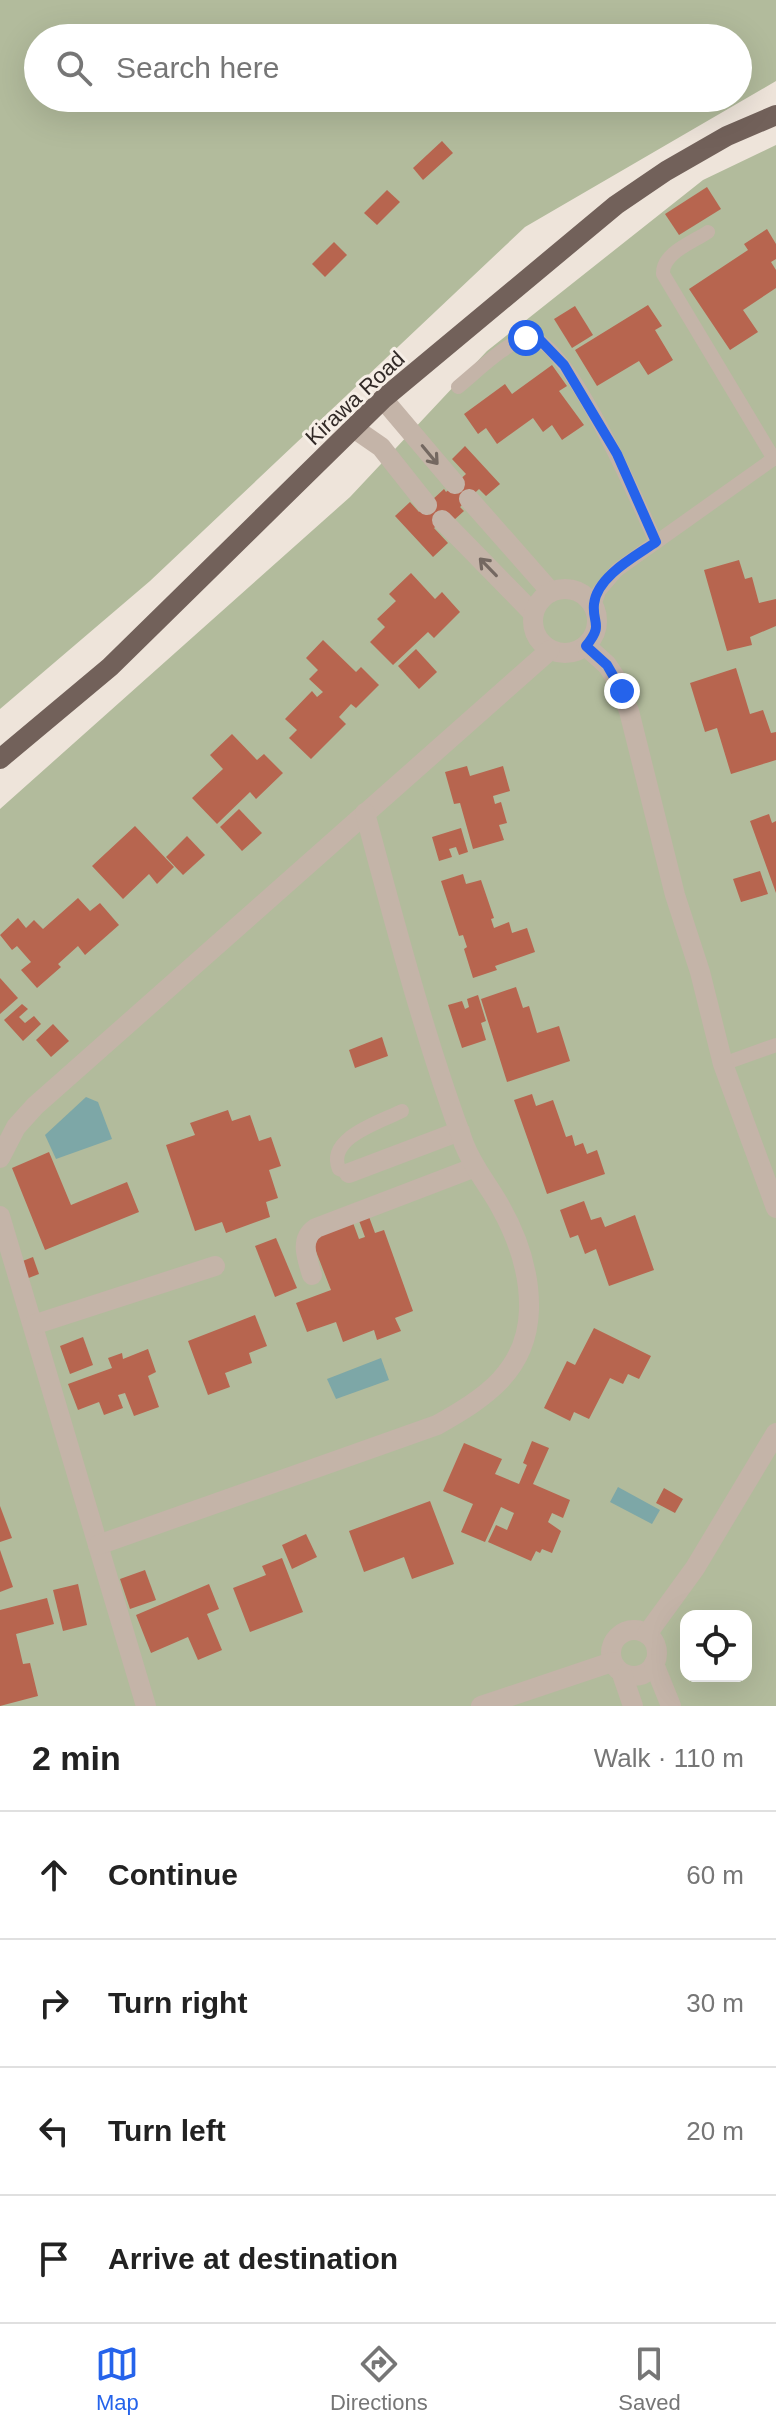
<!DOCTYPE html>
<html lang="en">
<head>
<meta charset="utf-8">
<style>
	:root { --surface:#fff; --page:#f6f6f6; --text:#222; --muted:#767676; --line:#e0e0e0; --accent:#2563eb }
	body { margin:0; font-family:Helvetica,sans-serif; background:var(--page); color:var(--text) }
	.controls { position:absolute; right:24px; bottom:24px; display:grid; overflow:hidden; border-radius:16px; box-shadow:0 8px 32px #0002 }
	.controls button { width:72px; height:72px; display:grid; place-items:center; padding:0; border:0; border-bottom:2px solid var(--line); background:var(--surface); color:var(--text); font:40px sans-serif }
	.stop { position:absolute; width:24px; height:24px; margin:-18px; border:6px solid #2563eb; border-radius:50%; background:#fff }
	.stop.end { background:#2563eb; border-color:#fff; box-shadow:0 2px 8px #0008 }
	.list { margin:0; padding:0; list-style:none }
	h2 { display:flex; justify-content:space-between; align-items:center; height:104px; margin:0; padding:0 32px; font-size:34px }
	h2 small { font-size:26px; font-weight:400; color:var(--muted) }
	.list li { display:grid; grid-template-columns:52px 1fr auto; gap:24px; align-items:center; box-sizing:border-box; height:128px; padding:0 32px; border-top:2px solid var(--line) }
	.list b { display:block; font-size:30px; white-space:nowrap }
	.list em { font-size:26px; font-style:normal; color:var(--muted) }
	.icon { flex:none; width:44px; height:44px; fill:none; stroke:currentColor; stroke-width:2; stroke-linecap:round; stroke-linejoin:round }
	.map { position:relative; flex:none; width:776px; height:1706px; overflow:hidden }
	.search { position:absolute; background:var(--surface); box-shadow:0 8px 32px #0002; left:24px; right:24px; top:24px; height:88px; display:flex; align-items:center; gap:20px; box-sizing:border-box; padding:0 28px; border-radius:44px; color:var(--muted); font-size:30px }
	.sheet { height:616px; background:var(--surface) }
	nav { display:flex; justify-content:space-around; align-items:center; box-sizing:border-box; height:112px; border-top:2px solid var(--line); background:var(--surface); font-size:22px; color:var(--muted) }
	nav a { display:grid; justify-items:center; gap:4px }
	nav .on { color:var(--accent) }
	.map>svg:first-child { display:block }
	.green { fill:#b2bb9c; fill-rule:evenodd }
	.water { fill:#7da7a7 }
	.building { fill:#b7654f }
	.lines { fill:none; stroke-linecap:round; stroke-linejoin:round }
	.lane { stroke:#c4b4a8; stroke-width:14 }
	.street { stroke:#c4b4a8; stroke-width:20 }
	.primary { stroke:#72615a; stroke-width:20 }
	.oneway { stroke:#746861 }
	.route { stroke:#2563eb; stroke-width:10 }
	.labels { text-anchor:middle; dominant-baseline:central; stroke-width:6; stroke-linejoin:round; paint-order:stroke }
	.street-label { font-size:22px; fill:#322a27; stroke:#f6eee6 }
</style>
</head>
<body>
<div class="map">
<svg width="776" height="1706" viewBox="0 0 776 1706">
	<rect width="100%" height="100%" fill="#eee4da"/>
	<g class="green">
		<path d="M0,0H776V81L525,227L150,581L0,709ZM38,38H738V98H38Z"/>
		<path d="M776,145V1706H0V809L350,497L487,351L703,180ZM686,1616H746V1676H686Z"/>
	</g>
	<g class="water">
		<path d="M86,1097L98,1102L112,1139L56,1159L45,1135Z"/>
		<path d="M381,1358L389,1380L336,1399L327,1379Z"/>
		<path d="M618,1487L660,1510L652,1524L610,1502Z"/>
	</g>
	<g class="building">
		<path d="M442,141L453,153L423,180L413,168Z"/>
		<path d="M707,187L721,209L679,235L665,214Z"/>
		<path d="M387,190L400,202L377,225L364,213Z"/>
		<path d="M767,229L776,244V259L771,262L776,270V288L743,310L758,332L730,350L689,289L748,250L744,244Z"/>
		<path d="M334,242L347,255L325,277L312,264Z"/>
		<path d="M648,305L662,326L655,330L673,360L648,375L639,361L597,386L575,350Z"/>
		<path d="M575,306L593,335L572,348L554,319Z"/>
		<path d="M552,365L567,386L559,391L584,425L562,440L552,425L543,432L533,418L497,444L486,428L478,434L464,414L505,384L512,394Z"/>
		<path d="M465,446L500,484L486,496L479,489L460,507L464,511L454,520L448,515L434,528L448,543L433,557L395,516L410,502L419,512L444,489L446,492L466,474L452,459Z"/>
		<path d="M739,560L745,579L752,577L759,603L776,599V626L750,637L752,645L727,651L704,570Z"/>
		<path d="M411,573L435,599L442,592L460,612L434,638L428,632L393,665L370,642L385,627L377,619L396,601L389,594Z"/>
		<path d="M323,640L356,672L361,667L379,685L356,708L351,704L339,717L346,724L311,759L289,738L297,730L285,719L312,691L317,697L323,692L309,679L318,670L306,658Z"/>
		<path d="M416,649L437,672L419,689L398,666Z"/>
		<path d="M736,668L750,714L763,710L771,733L776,732V760L731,774L717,728L705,732L690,683Z"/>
		<path d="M232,734L257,760L264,754L283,773L256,799L250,792L217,824L192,798L223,769L210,755Z"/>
		<path d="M467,766L470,776L503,766L510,791L493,796L495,804L501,802L507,823L499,825L504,840L473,849L460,803L454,804L445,772Z"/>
		<path d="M239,809L262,833L242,851L220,827Z"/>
		<path d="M769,814L772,823L776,821V893L750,821Z"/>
		<path d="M135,826L174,867L157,884L149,874L123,899L92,866Z"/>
		<path d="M461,828L468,852L459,855L456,847L449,849L452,857L439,861L432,837Z"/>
		<path d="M187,836L205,855L183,875L166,857Z"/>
		<path d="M760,871L768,894L741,902L733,879Z"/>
		<path d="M463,874L466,884L481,880L494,918L491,919L494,928L509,922L512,933L527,928L535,952L495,966L497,970L473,978L464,949L467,947L463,935L459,936L441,881Z"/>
		<path d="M78,898L90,911L100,903L119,925L85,955L78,946L58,964L61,967L37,988L21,970L31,962L17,946L12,950L0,935L18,918L26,928L34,920L43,929Z"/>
		<path d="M0,978L18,998L0,1014Z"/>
		<path d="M516,987L523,1008L529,1006L537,1033L559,1026L570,1061L507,1082L481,999Z"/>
		<path d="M478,995L486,1021L481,1023L486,1040L462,1048L448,1005L462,1001L465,1009L469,1007L467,999Z"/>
		<path d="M22,1004L28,1009L19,1017L25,1023L34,1016L41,1024L23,1041L4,1020Z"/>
		<path d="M53,1024L69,1041L51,1057L36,1040Z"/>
		<path d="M382,1037L388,1056L355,1068L349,1050Z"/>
		<path d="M532,1094L536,1106L553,1100L566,1137L572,1135L575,1146L583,1143L587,1154L597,1150L605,1174L547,1194L514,1100Z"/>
		<path d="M228,1110L232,1121L250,1115L259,1141L271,1137L281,1166L269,1170L278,1198L266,1202L270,1217L226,1233L222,1222L195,1231L166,1145L195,1135L190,1123Z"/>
		<path d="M49,1152L71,1205L127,1182L139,1212L45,1250L12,1168Z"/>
		<path d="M584,1201L591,1220L601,1217L605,1227L635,1215L654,1270L609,1286L596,1249L585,1254L578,1235L570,1238L560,1210Z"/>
		<path d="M368,1214L375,1233L384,1230L413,1311L395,1318L401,1331L377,1340L374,1330L343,1342L336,1322L307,1332L296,1303L331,1290L310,1236L352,1220L359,1239L365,1237L358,1218Z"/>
		<path d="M276,1238L297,1288L275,1297L255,1246Z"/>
		<path d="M33,1257L39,1274L26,1279L20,1262Z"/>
		<path d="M255,1315L267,1346L249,1353L252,1363L225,1373L230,1387L208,1395L188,1341Z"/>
		<path d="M594,1328L651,1356L639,1379L628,1374L623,1384L610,1378L589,1419L574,1412L570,1421L544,1408L567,1361L575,1365Z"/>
		<path d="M83,1337L93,1365L70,1374L60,1346Z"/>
		<path d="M148,1349L156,1372L148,1376L159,1407L134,1416L125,1393L118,1395L123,1408L104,1415L99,1402L78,1410L68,1384L112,1368L108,1358L122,1353L123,1359Z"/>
		<path d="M532,1441L549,1448L533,1484L570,1500L563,1518L552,1513L548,1522L561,1531L552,1553L542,1549L540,1553L536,1551L531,1561L488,1542L496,1525L507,1530L514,1513L501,1507L485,1542L461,1532L473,1504L443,1491L464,1443L502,1459L495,1474L519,1484L527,1465L523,1463Z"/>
		<path d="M664,1488L683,1499L675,1513L656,1503Z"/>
		<path d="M430,1501L454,1564L412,1579L404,1557L364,1572L349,1531Z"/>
		<path d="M0,1506L12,1538L0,1542Z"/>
		<path d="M306,1534L317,1557L292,1569L282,1545Z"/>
		<path d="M0,1550L13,1587L0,1592Z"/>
		<path d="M282,1558L303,1612L250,1632L233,1588L266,1575L262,1566Z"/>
		<path d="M145,1570L156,1600L130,1609L120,1579Z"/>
		<path d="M78,1584L87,1625L63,1631L53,1590Z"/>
		<path d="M209,1584L219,1609L207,1614L222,1650L198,1660L188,1637L151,1653L136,1615Z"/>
		<path d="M47,1598L54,1624L16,1634L23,1664L30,1663L38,1696L0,1706V1610Z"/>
	</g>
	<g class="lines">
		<g class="lane">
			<path d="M708,232C693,242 662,253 663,274L774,459"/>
			<path d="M458,387C473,375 510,339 528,338C567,335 640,507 656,542"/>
			<path d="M594,606L599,591L617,570L776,457"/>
			<path d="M723,1064L776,1045"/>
			<path d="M349,1173L339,1169C326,1138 380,1122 402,1111"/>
		</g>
		<g class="street">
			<path d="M383,399L455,484"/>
			<path d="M355,429L381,447L427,505"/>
			<path d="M469,499L551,592"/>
			<path d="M442,520L533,613"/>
			<circle cx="565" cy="621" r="32"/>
			<path d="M586,646L607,665L615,677L629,711L675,895L700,972L723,1064L776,1208"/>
			<path d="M0,1158L16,1127L35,1106L550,650"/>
			<path d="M349,1173L460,1131"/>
			<path d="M0,1216L146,1706"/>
			<path d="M312,1275C307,1258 299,1239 316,1228L473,1168"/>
			<path d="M33,1325L215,1266"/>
			<path d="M98,1545L437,1425C485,1398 527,1371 529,1310C530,1273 518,1238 500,1206C487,1183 474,1169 464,1144C424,1036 395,924 365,813"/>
			<circle cx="634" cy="1653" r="23"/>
			<path d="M647,1634L695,1568L776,1433"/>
			<path d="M654,1664L671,1706"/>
			<path d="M622,1674L633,1706"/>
			<path d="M481,1706L612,1662"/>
		</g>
		<path class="primary" d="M0,759L110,667L383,399L616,205L666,171L727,136L776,115"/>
	</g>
	<defs><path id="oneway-shaft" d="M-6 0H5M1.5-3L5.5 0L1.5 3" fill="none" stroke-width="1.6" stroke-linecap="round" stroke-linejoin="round" transform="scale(2)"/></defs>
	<g class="oneway">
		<use href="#oneway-shaft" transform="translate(430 455) rotate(50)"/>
		<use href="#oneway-shaft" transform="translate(488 567) rotate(-134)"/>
	</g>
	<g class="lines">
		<path class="route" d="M526,338L540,340L564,365L617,454L656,542C636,556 597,576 594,604C592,624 604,624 586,646L607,665L622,691"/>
	</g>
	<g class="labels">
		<g class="street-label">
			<text transform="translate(355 398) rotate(-43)">Kirawa Road</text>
		</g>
	</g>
</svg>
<div class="controls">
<button><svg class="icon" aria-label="locate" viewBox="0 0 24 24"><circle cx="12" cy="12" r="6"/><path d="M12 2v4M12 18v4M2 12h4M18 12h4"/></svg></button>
</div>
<div class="stop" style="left:526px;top:338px"></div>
<div class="stop end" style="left:622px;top:691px"></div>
<div class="search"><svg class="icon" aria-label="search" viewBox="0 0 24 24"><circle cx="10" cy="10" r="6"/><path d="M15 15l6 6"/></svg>Search here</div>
</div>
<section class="sheet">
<h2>2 min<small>Walk · 110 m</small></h2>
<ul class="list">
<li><svg class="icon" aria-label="ahead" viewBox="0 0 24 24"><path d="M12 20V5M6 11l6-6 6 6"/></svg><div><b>Continue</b></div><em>60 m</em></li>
<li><svg class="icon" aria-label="right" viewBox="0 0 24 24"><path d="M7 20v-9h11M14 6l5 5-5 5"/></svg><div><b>Turn right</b></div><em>30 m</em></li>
<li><svg class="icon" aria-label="left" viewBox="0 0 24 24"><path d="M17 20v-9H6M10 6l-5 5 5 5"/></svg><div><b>Turn left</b></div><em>20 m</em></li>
<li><svg class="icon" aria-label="arrive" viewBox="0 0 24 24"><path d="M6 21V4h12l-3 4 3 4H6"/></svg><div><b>Arrive at destination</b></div></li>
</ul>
</section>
<nav>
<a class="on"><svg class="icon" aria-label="map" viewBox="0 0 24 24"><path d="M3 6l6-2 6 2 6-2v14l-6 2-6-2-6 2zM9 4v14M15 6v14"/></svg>Map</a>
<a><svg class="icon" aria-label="directions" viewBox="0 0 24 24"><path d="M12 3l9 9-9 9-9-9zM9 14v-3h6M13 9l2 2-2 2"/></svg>Directions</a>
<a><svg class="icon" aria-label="saved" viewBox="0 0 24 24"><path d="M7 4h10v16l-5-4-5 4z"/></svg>Saved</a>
</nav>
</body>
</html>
